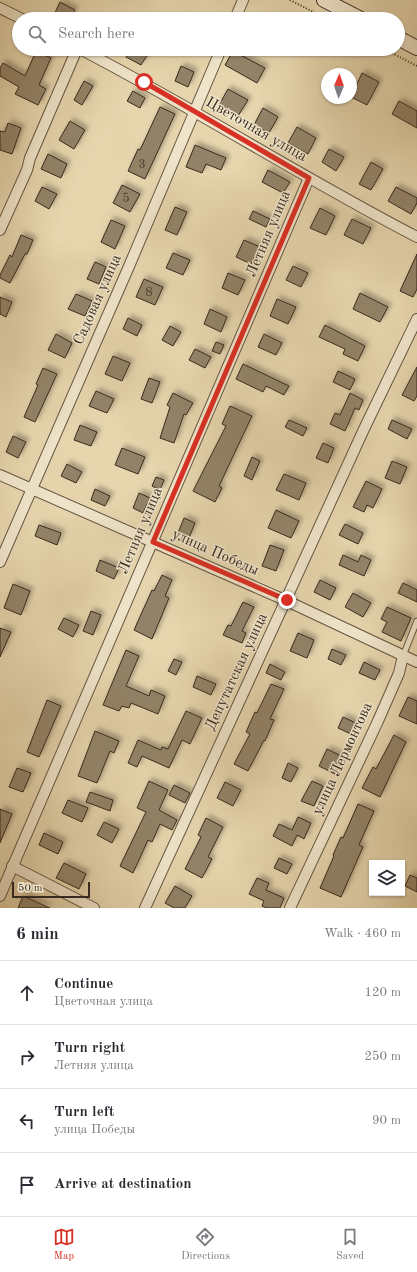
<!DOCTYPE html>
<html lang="en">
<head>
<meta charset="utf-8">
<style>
	:root { --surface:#fff; --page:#f7f7f7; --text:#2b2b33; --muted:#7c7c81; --line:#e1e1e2; --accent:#d93025 }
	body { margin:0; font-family:"Old Standard TT",serif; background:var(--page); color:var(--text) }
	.controls { position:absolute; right:12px; bottom:12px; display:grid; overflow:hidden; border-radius:0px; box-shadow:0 1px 3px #0004 }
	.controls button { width:36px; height:36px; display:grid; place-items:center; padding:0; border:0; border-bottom:1px solid var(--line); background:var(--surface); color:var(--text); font:20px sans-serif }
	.compass { position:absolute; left:321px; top:68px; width:36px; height:36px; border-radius:50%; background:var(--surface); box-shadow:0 1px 3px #0004; rotate:2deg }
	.scale { position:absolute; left:12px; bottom:10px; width:78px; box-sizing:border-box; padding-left:4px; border:2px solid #382a1e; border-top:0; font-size:11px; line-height:14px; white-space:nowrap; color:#382a1e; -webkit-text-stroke:3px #efe4ca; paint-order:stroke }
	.stop { position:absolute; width:12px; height:12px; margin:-9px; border:3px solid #d93025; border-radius:50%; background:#fff }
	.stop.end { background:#d93025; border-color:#fff; box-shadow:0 1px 4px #0008 }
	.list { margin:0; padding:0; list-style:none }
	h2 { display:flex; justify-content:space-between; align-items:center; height:52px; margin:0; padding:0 16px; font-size:17px }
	h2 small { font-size:13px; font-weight:400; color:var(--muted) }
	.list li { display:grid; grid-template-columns:26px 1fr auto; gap:12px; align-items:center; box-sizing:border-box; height:64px; padding:0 16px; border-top:1px solid var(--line) }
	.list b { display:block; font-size:15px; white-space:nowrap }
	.list p { margin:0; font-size:13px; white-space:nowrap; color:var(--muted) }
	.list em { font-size:13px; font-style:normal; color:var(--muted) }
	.icon { flex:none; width:22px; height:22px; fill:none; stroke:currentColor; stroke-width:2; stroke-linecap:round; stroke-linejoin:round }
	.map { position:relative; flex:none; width:417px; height:908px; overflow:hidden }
	.search { position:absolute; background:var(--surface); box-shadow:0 1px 3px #0004; left:12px; right:12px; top:12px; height:44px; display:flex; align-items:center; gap:10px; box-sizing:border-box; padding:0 14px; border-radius:22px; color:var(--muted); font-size:15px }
	.sheet { height:308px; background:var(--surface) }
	nav { display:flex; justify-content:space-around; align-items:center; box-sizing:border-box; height:56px; border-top:1px solid var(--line); background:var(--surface); font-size:11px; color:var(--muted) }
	nav a { display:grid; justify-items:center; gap:2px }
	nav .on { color:var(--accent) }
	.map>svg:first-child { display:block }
	.building { fill:#928368; stroke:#382a1e; filter:url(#shadow) }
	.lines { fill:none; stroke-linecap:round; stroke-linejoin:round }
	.lane-casing { stroke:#645542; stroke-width:7 }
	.street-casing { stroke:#645542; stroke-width:12 }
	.secondary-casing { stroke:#382a1e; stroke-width:16 }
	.path { stroke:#382a1e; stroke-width:2; stroke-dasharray:1 2; stroke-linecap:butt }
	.lane { stroke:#efe4ca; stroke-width:5 }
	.street { stroke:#efe4ca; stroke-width:10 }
	.secondary { stroke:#efe4ca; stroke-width:14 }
	.route { stroke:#d93025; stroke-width:5 }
	.labels { text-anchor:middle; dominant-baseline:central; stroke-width:3; stroke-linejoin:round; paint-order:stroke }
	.number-label { font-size:13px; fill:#4e4030 }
	.street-label { font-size:15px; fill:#382a1e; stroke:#efe4ca }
</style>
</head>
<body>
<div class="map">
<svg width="417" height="908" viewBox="0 0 417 908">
	<defs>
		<filter id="shadow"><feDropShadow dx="3.5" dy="-3.5" stdDeviation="2" flood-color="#0004"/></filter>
	</defs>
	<rect width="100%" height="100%" fill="#e6d5ad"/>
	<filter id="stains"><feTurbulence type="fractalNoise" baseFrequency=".005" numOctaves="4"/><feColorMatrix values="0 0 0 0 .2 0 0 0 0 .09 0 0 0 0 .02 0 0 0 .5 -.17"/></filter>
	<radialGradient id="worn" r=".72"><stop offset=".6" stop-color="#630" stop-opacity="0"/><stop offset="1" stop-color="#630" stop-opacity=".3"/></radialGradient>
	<g class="building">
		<path d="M60,2L75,10L70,19H61L54,15Z"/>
		<path d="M131,49H151L141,65L126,57Z"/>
		<path d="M36,51L51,58L39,85L46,89L38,105L15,94L19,87L0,76V68L3,63L25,76Z"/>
		<path d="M233,51L265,68L257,83L225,65Z"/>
		<path d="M181,66L194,72L188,87L175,81Z"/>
		<path d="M362,73L379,82L367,105L351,97Z"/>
		<path d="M84,81L93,86L82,105L74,100Z"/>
		<path d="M228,89L248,100L238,116L219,105Z"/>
		<path d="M133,91L145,98L140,108L127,101Z"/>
		<path d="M399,101L417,111V128L392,114Z"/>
		<path d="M160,107L175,114L145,179L128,171L138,149L140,150Z"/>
		<path d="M263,108L278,117L269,133L254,125Z"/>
		<path d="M70,121L85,130L74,149L59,140Z"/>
		<path d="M8,123L21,128L12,154L0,150V131L5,132Z"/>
		<path d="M297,127L316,138L308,154L288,143Z"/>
		<path d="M195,145L226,158L221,170L206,164L202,173L186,167Z"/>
		<path d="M329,149L344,157L336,171L322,162Z"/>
		<path d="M48,154L67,164L61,178L41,169Z"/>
		<path d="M371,162L383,169L371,190L359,184Z"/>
		<path d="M268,170L290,182L283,193L262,182Z"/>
		<path d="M122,185L140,194L130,212L113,203Z"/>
		<path d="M42,187L57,194L49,209L35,201Z"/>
		<path d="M396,187L417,198V203L411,214L388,201Z"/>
		<path d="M175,207L187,212L177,235L165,230Z"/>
		<path d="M320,208L335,216L326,235L310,228Z"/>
		<path d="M253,211L270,219L266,227L249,219Z"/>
		<path d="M352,219L371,228L363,244L344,235Z"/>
		<path d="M111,220L125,226L115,249L101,242Z"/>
		<path d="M21,235L33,240L27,254H25L10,283L0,278V275L10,255L12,257Z"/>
		<path d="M244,240L260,247L251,264L236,257Z"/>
		<path d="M173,253L190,260L183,275L166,268Z"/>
		<path d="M417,254V289L413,297L400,291Z"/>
		<path d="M95,262L106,267L99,284L87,279Z"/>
		<path d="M293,266L308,273L301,287L286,280Z"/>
		<path d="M228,273L245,280L238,295L222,288Z"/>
		<path d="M144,279L163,287L155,305L136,297Z"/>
		<path d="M360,293L388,307L380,322L353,309Z"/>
		<path d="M76,294L92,301L85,316L68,309Z"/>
		<path d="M0,297L12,302L6,317L0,314Z"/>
		<path d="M277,299L296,307L288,324L270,316Z"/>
		<path d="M210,309L227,317L221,332L204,324Z"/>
		<path d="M128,318L142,325L137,336L123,329Z"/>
		<path d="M325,325L365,346L358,361L343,354L345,349L319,337Z"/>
		<path d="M170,326L181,332L173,346L162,340Z"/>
		<path d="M56,334L72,343L65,358L48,350Z"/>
		<path d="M264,334L282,343L276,355L258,347Z"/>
		<path d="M216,342L224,345L220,354L212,351Z"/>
		<path d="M195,349L211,357L205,368L189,360Z"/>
		<path d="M113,356L130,363L122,381L105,374Z"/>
		<path d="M243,364L289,386L284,395L266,386L263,392L236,379Z"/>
		<path d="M417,367V396L414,401L402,395Z"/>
		<path d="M43,368L57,374L35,422L24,417L38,385L36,384Z"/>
		<path d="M338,371L355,379L350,390L333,382Z"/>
		<path d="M149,378L160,382L152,403L141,399Z"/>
		<path d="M96,391L114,399L107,413L89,406Z"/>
		<path d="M173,393L193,403L186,415L184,414L174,443L160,438L170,407L167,405Z"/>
		<path d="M350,393L363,400L359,410L355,408L345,431L330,424L335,413L340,415Z"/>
		<path d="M230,406L252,416L219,486L222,488L215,502L193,491L226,426L222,424Z"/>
		<path d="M289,420L307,428L303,436L285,427Z"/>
		<path d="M392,420L412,429L407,439L388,429Z"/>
		<path d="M80,425L97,432L91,446L74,440Z"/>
		<path d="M13,436L26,442L18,458L6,452Z"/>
		<path d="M323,443L334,448L328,463L316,458Z"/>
		<path d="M122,448L145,457L138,474L115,465Z"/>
		<path d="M252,457L260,461L252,480L244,476Z"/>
		<path d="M392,461L407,467L400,484L385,478Z"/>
		<path d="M67,464L82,472L76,483L61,476Z"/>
		<path d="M284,474L306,483L299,500L276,490Z"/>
		<path d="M156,477L164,480L160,490L152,486Z"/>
		<path d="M366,481L382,489L373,508L367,505L364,512L353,507Z"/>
		<path d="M95,489L110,496L105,506L91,500Z"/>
		<path d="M139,493L150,498L143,513L133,508Z"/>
		<path d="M276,510L299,521L291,538L268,528Z"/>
		<path d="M184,518L195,523L189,538L178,533Z"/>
		<path d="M345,524L363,533L358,544L339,535Z"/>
		<path d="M39,525L61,533L57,545L35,536Z"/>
		<path d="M270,545L284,550L276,571L262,566Z"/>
		<path d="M343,555L358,562L361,555L371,560L364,576L339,565Z"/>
		<path d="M100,560L119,568L114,579L96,571Z"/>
		<path d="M162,575L172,580L165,596L169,598L152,639L134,630L152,590L154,591Z"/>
		<path d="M320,580L336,588L330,600L314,592Z"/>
		<path d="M403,583L417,590V602L398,593Z"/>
		<path d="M13,584L30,591L21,615L4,608Z"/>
		<path d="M353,593L371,603L363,617L345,607Z"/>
		<path d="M243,602L254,607L242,631L246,633L242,643L223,635L228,625L231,626Z"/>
		<path d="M387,607L411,618L401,641L382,632L387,622L381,619Z"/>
		<path d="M91,611L101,615L93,635L83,631Z"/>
		<path d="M64,618L79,625L73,637L58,629Z"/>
		<path d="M0,628L11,632L0,657Z"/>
		<path d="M298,633L314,640L307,658L290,651Z"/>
		<path d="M332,649L346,655L341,665L328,659Z"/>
		<path d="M126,650L139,656L126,686L149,696L151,690L165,696L158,714L131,703L129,708L122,706L119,711L103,705Z"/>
		<path d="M174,659L182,662L176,675L168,671Z"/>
		<path d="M364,662L380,670L375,680L359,673Z"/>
		<path d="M270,664L285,672L281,680L266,673Z"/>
		<path d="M197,676L216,684L211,695L193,687Z"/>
		<path d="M271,684L284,689L270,719L274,720L265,741L264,740L248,771L234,764L250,734L246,732L255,712L257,713Z"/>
		<path d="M408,697L417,701V724L399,716Z"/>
		<path d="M47,700L61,706L39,757L27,752Z"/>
		<path d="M186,711L202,718L190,744L182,740L169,768L142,756L137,767L128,763L138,740L161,750L162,747L168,749Z"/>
		<path d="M343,717L358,724L353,735L338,728Z"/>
		<path d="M95,731L119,741L114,753L110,751L97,783L78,776Z"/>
		<path d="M394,735L406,742L380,797L362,788L373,767L376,769Z"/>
		<path d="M327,749L343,757L335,774L319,766Z"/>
		<path d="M288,763L298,768L291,782L282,778Z"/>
		<path d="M17,768L31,773L23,792L9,787Z"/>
		<path d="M149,781L168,790L159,810L177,820L172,830L160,824L152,842L148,840L133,873L120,866L146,812L137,808Z"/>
		<path d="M312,781L323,786L314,806L301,801Z"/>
		<path d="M225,782L241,790L233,806L217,798Z"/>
		<path d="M174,785L190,793L185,803L169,795Z"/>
		<path d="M90,792L113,800L110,811L86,802Z"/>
		<path d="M68,800L88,808L82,822L62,813Z"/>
		<path d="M358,804L374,811L359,845L363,847L341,897L320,888L334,856L333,855L341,837L343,838Z"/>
		<path d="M0,809L12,814L0,843Z"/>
		<path d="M298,817L311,823L304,839L297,835L292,846L273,836L279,824L292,830Z"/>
		<path d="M206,818L223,827L208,857L212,859L202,878L185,869L201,837L198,835Z"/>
		<path d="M104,822L119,829L112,843L97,835Z"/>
		<path d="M44,833L63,842L58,854L39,845Z"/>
		<path d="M279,858L292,864L287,874L274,868Z"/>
		<path d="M64,863L86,874L79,889L56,878Z"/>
		<path d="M410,875L417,878V892L405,886Z"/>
		<path d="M257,878L269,883L266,890L284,898L280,908H267L262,906L264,901L249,894Z"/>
		<path d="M175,886L192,896L185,908H174L165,903Z"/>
		<path d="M23,896L50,908H18Z"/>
	</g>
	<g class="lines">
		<g class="lane-casing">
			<path id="lane" d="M403,656L417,621"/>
		</g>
		<g class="street-casing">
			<g id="street">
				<path d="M0,8L22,19"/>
				<path d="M235,19L243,0"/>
				<path d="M80,49C194,108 303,178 417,237"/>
				<path d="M0,230L27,170L30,158L77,49"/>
				<path d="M0,475L287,601L417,662"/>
				<path d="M0,562L130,264L221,49"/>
				<path d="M12,866L94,908"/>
				<path d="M0,896L309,178"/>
				<path d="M145,908L364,429L417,319"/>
				<path d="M290,908L378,721L399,673L403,656"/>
			</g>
		</g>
		<g class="secondary-casing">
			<g id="secondary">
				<path d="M324,0L361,19"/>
				<path d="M398,38L417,48"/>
			</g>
		</g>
		<g class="path">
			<path d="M290,0L327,19"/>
			<path d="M384,49L417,66"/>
		</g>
		<use href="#lane" class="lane"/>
		<use href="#street" class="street"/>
		<use href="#secondary" class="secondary"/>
	</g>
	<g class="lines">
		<path class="route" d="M144,82L309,178L153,542L287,600"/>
	</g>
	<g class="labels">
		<g class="number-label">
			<text x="142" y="164">3</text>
			<text x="126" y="198">5</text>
			<text x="149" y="292">8</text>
		</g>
		<g class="street-label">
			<text transform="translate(256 130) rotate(30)">Цветочная улица</text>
			<text transform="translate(269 234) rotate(-67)">Летняя улица</text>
			<text transform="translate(98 300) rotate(-66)">Садовая улица</text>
			<text transform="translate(141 531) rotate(-67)">Летняя улица</text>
			<text transform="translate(215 553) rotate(24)">улица Победы</text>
			<text transform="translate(237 672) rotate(-65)">Депутатская улица</text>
			<text transform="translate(343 759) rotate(-65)">улица Лермонтова</text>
		</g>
	</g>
	<rect width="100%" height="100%" filter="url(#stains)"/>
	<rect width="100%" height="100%" fill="url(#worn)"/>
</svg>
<div class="controls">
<button><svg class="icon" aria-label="layers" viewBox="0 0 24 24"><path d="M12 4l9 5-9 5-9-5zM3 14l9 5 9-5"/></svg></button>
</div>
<svg class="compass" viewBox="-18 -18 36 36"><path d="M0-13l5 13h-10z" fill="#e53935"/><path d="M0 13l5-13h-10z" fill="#7c7c81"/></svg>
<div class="scale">50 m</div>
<div class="stop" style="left:144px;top:82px"></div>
<div class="stop end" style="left:287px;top:600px"></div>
<div class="search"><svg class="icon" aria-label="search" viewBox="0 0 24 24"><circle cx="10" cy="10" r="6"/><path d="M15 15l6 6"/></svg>Search here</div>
</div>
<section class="sheet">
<h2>6 min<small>Walk · 460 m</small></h2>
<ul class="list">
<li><svg class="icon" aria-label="ahead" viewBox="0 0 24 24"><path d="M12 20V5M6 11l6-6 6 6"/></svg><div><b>Continue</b><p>Цветочная улица</p></div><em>120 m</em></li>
<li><svg class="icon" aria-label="right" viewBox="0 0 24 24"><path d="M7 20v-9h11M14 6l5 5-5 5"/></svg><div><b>Turn right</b><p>Летняя улица</p></div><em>250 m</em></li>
<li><svg class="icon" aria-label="left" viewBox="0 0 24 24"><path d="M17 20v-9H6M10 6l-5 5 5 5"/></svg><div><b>Turn left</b><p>улица Победы</p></div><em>90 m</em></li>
<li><svg class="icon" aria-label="arrive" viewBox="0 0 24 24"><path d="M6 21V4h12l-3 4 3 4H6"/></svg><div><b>Arrive at destination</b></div></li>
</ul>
</section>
<nav>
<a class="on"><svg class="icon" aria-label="map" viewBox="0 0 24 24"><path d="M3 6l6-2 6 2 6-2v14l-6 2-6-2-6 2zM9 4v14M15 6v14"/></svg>Map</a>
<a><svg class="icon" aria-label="directions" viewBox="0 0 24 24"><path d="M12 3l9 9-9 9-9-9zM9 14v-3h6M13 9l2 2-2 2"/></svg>Directions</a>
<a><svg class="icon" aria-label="saved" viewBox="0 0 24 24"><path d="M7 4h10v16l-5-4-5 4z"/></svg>Saved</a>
</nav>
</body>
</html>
